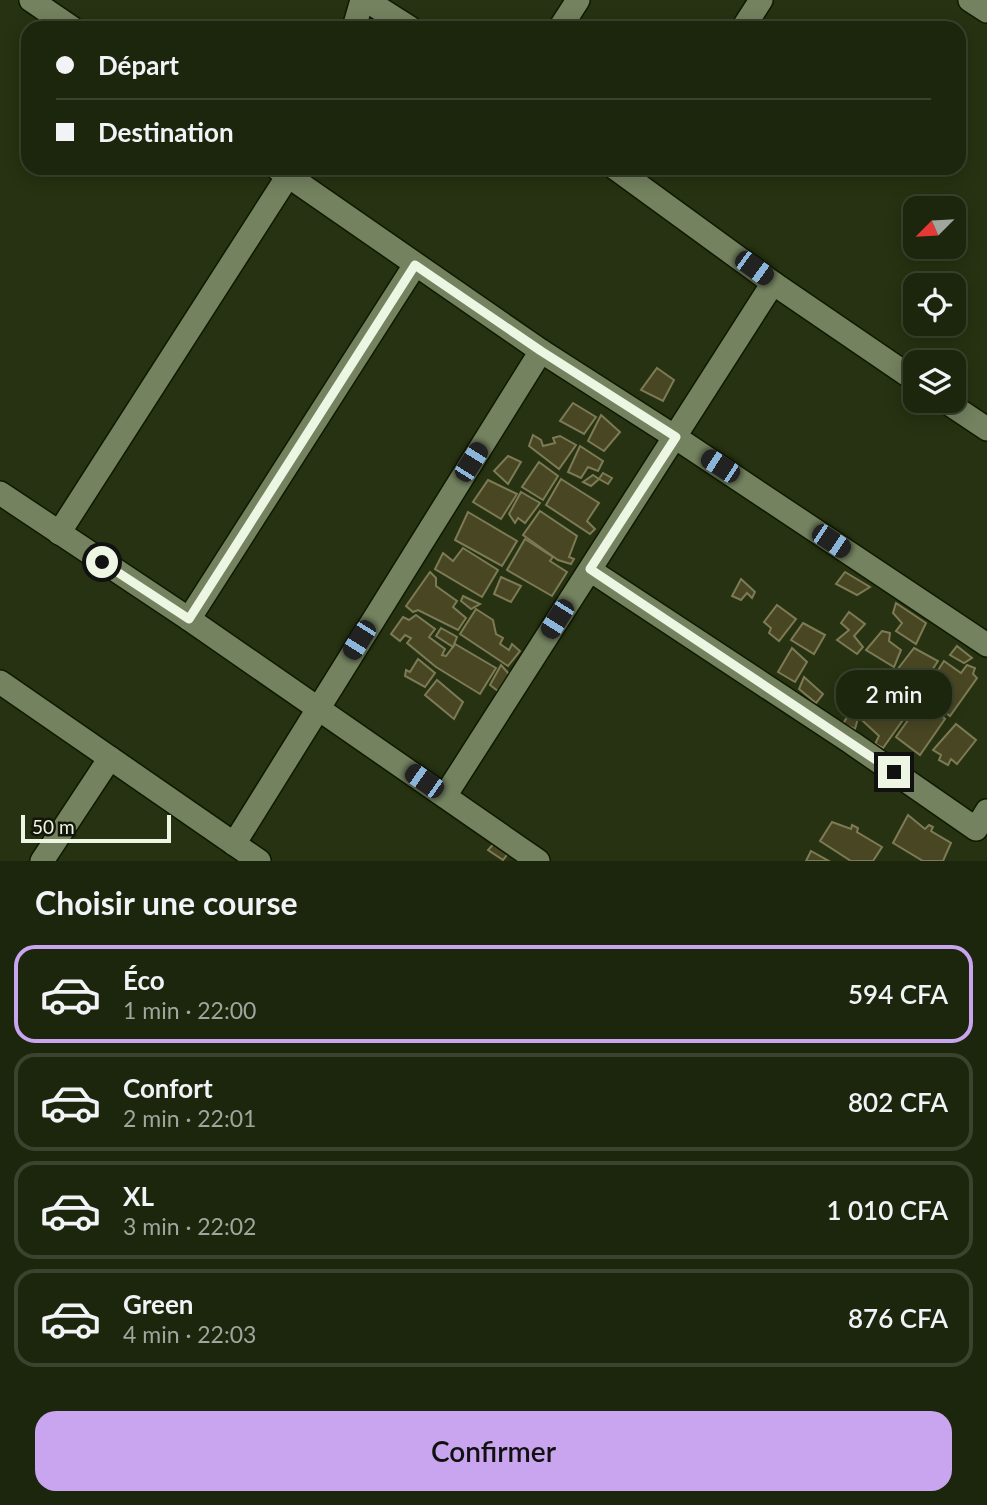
<!DOCTYPE html>
<html lang="fr">
<meta charset="utf-8">
<style>
body{margin:0;font-family:Lato,sans-serif;background:#29321b;color:#f1f3f6;height:100vh;display:flex;flex-direction:column;font-size:26px;white-space:nowrap}
*{box-sizing:border-box;margin:0}
p{font-size:23px;color:#a0a59d}
.icon{flex:none;width:38px;height:38px;fill:none;stroke:currentColor;stroke-width:2;stroke-linecap:round;stroke-linejoin:round}
.map{position:relative;height:861px;overflow:hidden}
.panel{display:flex;flex-direction:column;background:#1c260d;flex:1}
.panel>*{flex:none}
.guide{position:absolute;left:21px;top:21px;width:945px;height:154px;border-radius:21px;box-shadow:0 4px 18px #0003,0 0 0 2px #3a432e;display:grid;align-content:center;height:154px;padding:0 35px;background:#1c260d}
.needle{width:46px;rotate:246deg}
.buttons{position:absolute;left:903px;top:196px;display:grid;gap:14px}
.buttons a{display:grid;place-items:center;width:63px;height:63px;border-radius:14px;background:#1c260d;box-shadow:0 4px 18px #0003,0 0 0 2px #3a432e;font-size:35px}
.scale{position:absolute;left:21px;bottom:18px;width:150px;box-sizing:border-box;padding-left:7px;border:4px solid #edf6e2;border-top:0;font-size:19px;line-height:24px;white-space:nowrap;color:#edf6e2;-webkit-text-stroke:5px #12170a;paint-order:stroke}
.end{position:absolute;width:32px;height:32px;margin:-16px;border:9px solid #edf6e2;background:#111;box-shadow:0 0 0 4px #111}
.from{border-radius:50%}
.bubble{position:absolute;height:49px;border-radius:21px;background:#1c260d;box-shadow:0 4px 18px #0003,0 0 0 2px #3a432e;font-size:23px;font-weight:600;line-height:49px;text-align:center}
.car{position:absolute;width:21px;height:42px;margin:-21px -10px;border-radius:9px;box-shadow:0 0 5px 2px #0007;background:linear-gradient(#222 24%,#8ab4d8 0 40%,#222 0 76%,#8ab4d8 0 86%,#222 0)}
.guide b{display:flex;align-items:center;gap:24px;height:66px;font-size:26px}
.guide b+b{border-top:2px solid #3a432e}
.guide i{width:18px;height:18px;background:#f1f3f6}
ul{padding:0;list-style:none}
li{display:flex;align-items:center;gap:21px;height:98px;margin:0 14px 10px;padding:0 21px;border:4px solid #3a432e;border-radius:21px}
li div{flex:1}
li b{display:block;font-size:26px}
li em{font-style:normal;font-weight:600}
li.on{border-color:#c8a5ee}
li>.icon{width:63px;height:63px;stroke-width:1.5}
h2{padding:0 35px;font-size:32px;line-height:84px}
.primary-button{display:flex;gap:14px;margin-top:auto;padding:14px 35px}
.primary-button a{flex:1;height:80px;border-radius:21px;background:#c8a5ee;color:#111;font-size:28px;font-weight:600;line-height:80px;text-align:center}
.map>svg:first-child{display:block}
</style>
<div class="map">
<svg width="987" height="861" viewBox="0 0 987 861">
<rect width="100%" height="100%" fill="#263211"/>
<g fill="#494723" stroke="#7d7b55" stroke-width="2">
<path d="M 657,368 L 674,380 L 663,401 L 641,390 Z"/>
<path d="M 573,403 L 596,417 L 584,434 L 560,421 Z"/>
<path d="M 601,415 L 620,432 L 604,451 L 588,441 Z"/>
<path d="M 533,435 L 541,440 L 543,446 L 555,443 L 553,438 L 560,436 L 576,445 L 559,469 L 529,446 Z"/>
<path d="M 580,446 L 603,461 L 598,471 L 588,467 L 581,478 L 568,472 Z"/>
<path d="M 508,456 L 521,462 L 508,484 L 494,471 Z"/>
<path d="M 539,462 L 558,476 L 543,500 L 522,487 Z"/>
<path d="M 603,473 L 612,478 L 608,484 L 599,479 Z"/>
<path d="M 593,475 L 599,479 L 591,486 L 583,482 Z"/>
<path d="M 561,479 L 599,503 L 587,521 L 595,529 L 590,534 L 546,505 Z"/>
<path d="M 488,480 L 517,494 L 501,519 L 473,502 Z"/>
<path d="M 521,492 L 540,503 L 525,523 L 518,518 L 515,523 L 509,514 Z"/>
<path d="M 540,511 L 577,536 L 569,557 L 574,559 L 571,564 L 558,560 L 523,535 Z"/>
<path d="M 468,512 L 517,541 L 502,566 L 455,540 Z"/>
<path d="M 525,539 L 553,557 L 550,561 L 567,572 L 552,596 L 507,570 Z"/>
<path d="M 463,548 L 498,570 L 482,597 L 435,569 L 443,553 L 453,561 Z"/>
<path d="M 430,572 L 436,578 L 436,586 L 457,601 L 453,607 L 466,618 L 458,630 L 418,610 L 413,612 L 406,606 Z"/>
<path d="M 845,572 L 870,587 L 857,595 L 836,584 Z"/>
<path d="M 501,577 L 521,586 L 511,602 L 494,594 Z"/>
<path d="M 741,579 L 755,592 L 752,598 L 747,593 L 741,600 L 732,596 Z"/>
<path d="M 463,596 L 480,604 L 471,609 L 461,601 Z"/>
<path d="M 896,603 L 926,623 L 916,644 L 896,631 L 902,623 L 893,613 Z"/>
<path d="M 777,605 L 796,619 L 779,641 L 769,633 L 771,628 L 764,622 Z"/>
<path d="M 476,609 L 493,620 L 496,634 L 503,638 L 500,644 L 509,650 L 512,644 L 520,651 L 508,666 L 460,634 Z"/>
<path d="M 849,612 L 865,624 L 854,636 L 863,647 L 857,654 L 837,640 L 849,630 L 841,623 Z"/>
<path d="M 416,615 L 435,629 L 429,637 L 445,649 L 442,655 L 446,656 L 455,644 L 496,668 L 480,694 L 436,667 L 407,643 L 411,638 L 405,635 L 400,641 L 391,634 L 403,617 L 409,620 Z"/>
<path d="M 803,623 L 825,635 L 814,654 L 791,640 Z"/>
<path d="M 441,628 L 457,637 L 453,647 L 436,636 Z"/>
<path d="M 882,631 L 890,633 L 889,641 L 901,650 L 894,667 L 866,650 Z"/>
<path d="M 957,646 L 972,658 L 964,663 L 950,655 Z"/>
<path d="M 792,648 L 807,662 L 795,682 L 778,672 Z"/>
<path d="M 914,648 L 938,661 L 921,687 L 897,670 Z"/>
<path d="M 418,659 L 435,673 L 425,687 L 405,676 L 406,670 L 410,672 Z"/>
<path d="M 944,661 L 961,673 L 967,665 L 975,668 L 973,674 L 977,678 L 950,716 L 922,695 Z"/>
<path d="M 501,665 L 509,674 L 498,691 L 490,685 Z"/>
<path d="M 804,677 L 823,694 L 816,703 L 799,689 Z"/>
<path d="M 437,680 L 463,702 L 454,719 L 425,695 Z"/>
<path d="M 888,684 L 915,703 L 883,748 L 875,744 L 879,736 L 863,721 Z"/>
<path d="M 923,699 L 945,719 L 920,755 L 896,737 Z"/>
<path d="M 850,712 L 858,718 L 855,729 L 843,724 Z"/>
<path d="M 956,724 L 976,740 L 957,764 L 951,759 L 948,765 L 939,760 L 941,755 L 933,750 Z"/>
<path d="M 908,815 L 925,829 L 929,825 L 933,827 L 931,831 L 951,843 L 943,861 L 923,861 L 893,843 Z"/>
<path d="M 832,822 L 851,829 L 852,825 L 858,828 L 857,832 L 882,847 L 873,861 L 851,861 L 820,841 Z"/>
<path d="M 496,841 L 510,851 L 503,860 L 488,850 Z"/>
<path d="M 811,851 L 829,861 L 806,861 Z"/>
</g>
<g fill="none" stroke-linecap="round" stroke-linejoin="round">
<g stroke="#0f1900" stroke-width="26">
<g id="minor">
<path d="M 31,0 L 72,28"/>
<path d="M 366,0 L 410,28"/>
<path d="M 970,0 L 987,11"/>
<path d="M 354,28 L 362,0"/>
<path d="M 560,28 L 578,0"/>
<path d="M 743,28 L 761,0"/>
<path d="M 277,168 L 541,351 L 675,437 L 987,645"/>
<path d="M 615,168 L 773,283 L 915,380"/>
<path d="M 945,401 L 987,429"/>
<path d="M 0,493 L 189,619 L 538,861"/>
<path d="M 59,533 L 293,168"/>
<path d="M 590,570 L 852,743 L 976,829 L 987,811"/>
<path d="M 189,619 L 415,265"/>
<path d="M 0,682 L 259,861"/>
<path d="M 445,796 L 773,283"/>
<path d="M 234,844 L 541,351"/>
<path d="M 42,861 L 110,758"/>
</g>
</g>
<use href="#minor" stroke="#74825f" stroke-width="23"/>
</g>
<g fill="none" stroke-linecap="round" stroke-linejoin="round">
<path stroke="#edf6e2" stroke-width="9" d="M 102,562 L 189,619 L 415,265 L 541,351 L 676,437 L 590,569 L 894,772"/>
</g>
</svg>
<div class="buttons">
<a><svg class="needle" viewBox="-14 -14 28 28"><path d="M0-13l5 13h-10z" fill="#e53935"/><path d="M0 13l5-13h-10z" fill="#a0a59d"/></svg></a>
<a><svg class="icon" aria-label="locate" viewBox="0 0 24 24"><circle cx="12" cy="12" r="6"/><path d="M12 2v4M12 18v4M2 12h4M18 12h4"/></svg></a>
<a><svg class="icon" aria-label="layers" viewBox="0 0 24 24"><path d="M12 4l9 5-9 5-9-5zM3 14l9 5 9-5"/></svg></a>
</div>
<div class="scale">50 m</div>
<i class="end from" style="left:102px;top:562px"></i>
<i class="end" style="left:894px;top:772px"></i>
<div class="bubble" style="left:836px;top:670px;width:116px">2 min</div>
<i class="car" style="left:754px;top:268px;rotate:126deg"></i>
<i class="car" style="left:471px;top:462px;rotate:32deg"></i>
<i class="car" style="left:720px;top:466px;rotate:303deg"></i>
<i class="car" style="left:831px;top:541px;rotate:124deg"></i>
<i class="car" style="left:557px;top:619px;rotate:212deg"></i>
<i class="car" style="left:359px;top:640px;rotate:212deg"></i>
<i class="car" style="left:424px;top:781px;rotate:305deg"></i>
<div class="guide">
<b><i class="from"></i>Départ</b>
<b><i></i>Destination</b>
</div>
</div>
<section class="panel">
<h2>Choisir une course</h2>
<ul>
<li class="on"><svg class="icon" aria-label="car" viewBox="0 0 24 24"><path d="M5 17H2v-5l4-1 3-4h7l3 4 3 1v5h-3M9 17h6M6 11h13"/><circle cx="7" cy="17" r="2"/><circle cx="17" cy="17" r="2"/></svg><div><b>Éco</b><p>1 min · 22:00</p></div><em>594 CFA</em></li>
<li><svg class="icon" aria-label="car" viewBox="0 0 24 24"><path d="M5 17H2v-5l4-1 3-4h7l3 4 3 1v5h-3M9 17h6M6 11h13"/><circle cx="7" cy="17" r="2"/><circle cx="17" cy="17" r="2"/></svg><div><b>Confort</b><p>2 min · 22:01</p></div><em>802 CFA</em></li>
<li><svg class="icon" aria-label="car" viewBox="0 0 24 24"><path d="M5 17H2v-5l4-1 3-4h7l3 4 3 1v5h-3M9 17h6M6 11h13"/><circle cx="7" cy="17" r="2"/><circle cx="17" cy="17" r="2"/></svg><div><b>XL</b><p>3 min · 22:02</p></div><em>1 010 CFA</em></li>
<li><svg class="icon" aria-label="car" viewBox="0 0 24 24"><path d="M5 17H2v-5l4-1 3-4h7l3 4 3 1v5h-3M9 17h6M6 11h13"/><circle cx="7" cy="17" r="2"/><circle cx="17" cy="17" r="2"/></svg><div><b>Green</b><p>4 min · 22:03</p></div><em>876 CFA</em></li>
</ul>
<div class="primary-button"><a>Confirmer</a></div>
</section>
